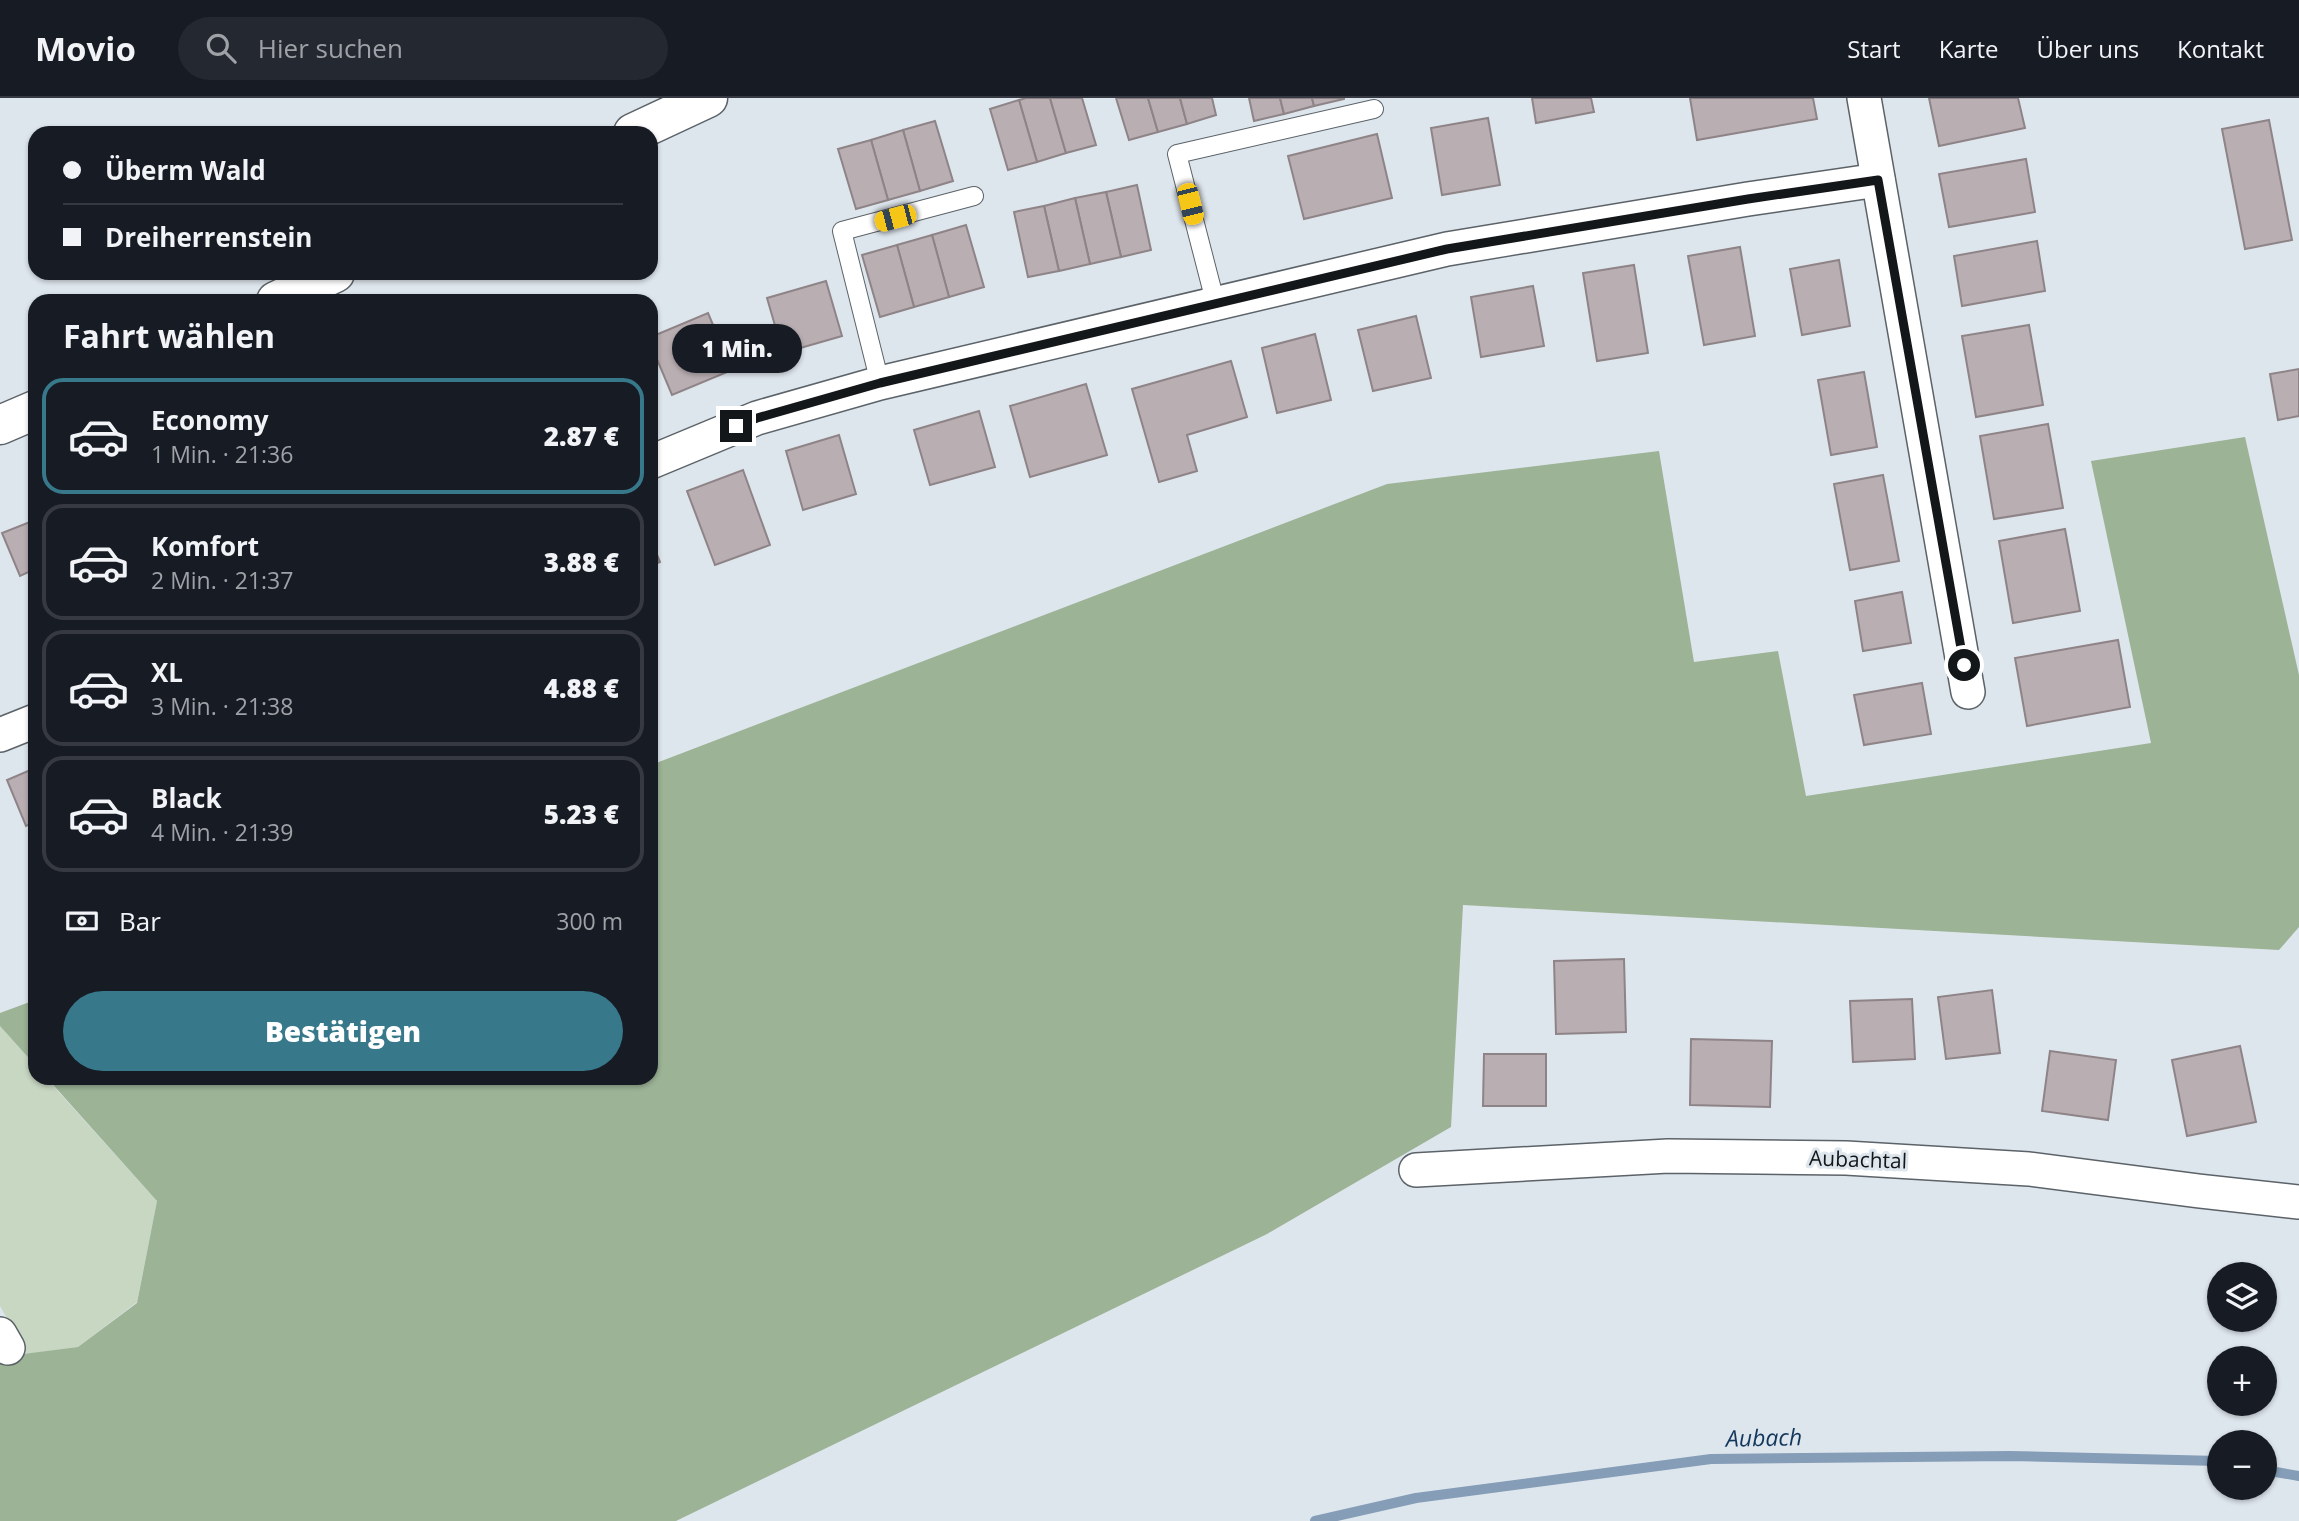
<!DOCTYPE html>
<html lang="de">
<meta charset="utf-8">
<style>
body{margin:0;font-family:"Open Sans",sans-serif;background:#242831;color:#f1f3f6;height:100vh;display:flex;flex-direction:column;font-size:26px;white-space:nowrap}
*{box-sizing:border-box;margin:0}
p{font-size:23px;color:#9ea1a6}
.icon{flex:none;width:38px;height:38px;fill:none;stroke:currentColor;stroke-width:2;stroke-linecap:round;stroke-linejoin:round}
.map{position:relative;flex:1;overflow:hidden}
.drawer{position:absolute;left:28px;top:196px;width:630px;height:791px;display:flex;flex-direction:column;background:#171b24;border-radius:21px;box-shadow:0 2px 5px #0004}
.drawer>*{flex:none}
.top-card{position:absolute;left:28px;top:28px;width:630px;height:154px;border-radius:21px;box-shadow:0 2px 5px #0004;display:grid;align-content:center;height:154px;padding:0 35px;background:#171b24}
.tools{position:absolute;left:2207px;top:1164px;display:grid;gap:14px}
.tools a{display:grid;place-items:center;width:70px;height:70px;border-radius:50%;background:#171b24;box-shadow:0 2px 5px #0004;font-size:35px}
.end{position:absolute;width:32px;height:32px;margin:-16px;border:9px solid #141719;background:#fff;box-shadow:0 0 0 4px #fff}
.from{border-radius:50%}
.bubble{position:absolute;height:49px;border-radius:24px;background:#171b24;box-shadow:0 2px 5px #0004;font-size:23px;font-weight:800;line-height:49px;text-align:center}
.car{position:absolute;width:21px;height:42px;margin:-21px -10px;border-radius:9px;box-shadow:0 0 5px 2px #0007;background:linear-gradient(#f5c518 24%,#345 0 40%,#f5c518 0 76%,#345 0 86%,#f5c518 0)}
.top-card b{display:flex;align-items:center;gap:24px;height:66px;font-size:26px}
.top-card b+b{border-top:2px solid #363941}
.top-card i{width:18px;height:18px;background:#f1f3f6}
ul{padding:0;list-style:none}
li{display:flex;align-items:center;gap:21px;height:116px;margin:0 14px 10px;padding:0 21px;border:4px solid #363941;border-radius:21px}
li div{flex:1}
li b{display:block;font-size:26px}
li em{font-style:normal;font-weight:800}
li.active{border-color:#37788b}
li>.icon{width:63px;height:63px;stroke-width:1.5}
h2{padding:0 35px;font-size:32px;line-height:84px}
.pay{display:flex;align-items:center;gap:18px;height:77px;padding:0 35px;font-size:26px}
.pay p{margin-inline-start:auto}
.button{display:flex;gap:14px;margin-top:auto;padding:14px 35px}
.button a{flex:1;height:80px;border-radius:42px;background:#37788b;color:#fff;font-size:28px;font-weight:800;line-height:80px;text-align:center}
header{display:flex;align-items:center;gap:42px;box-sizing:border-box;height:98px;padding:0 35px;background:#171b24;border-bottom:2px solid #363941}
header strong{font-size:33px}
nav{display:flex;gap:38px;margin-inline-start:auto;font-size:24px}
.search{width:490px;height:63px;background:#242831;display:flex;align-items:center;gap:18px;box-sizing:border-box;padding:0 24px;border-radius:38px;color:#9ea1a6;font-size:26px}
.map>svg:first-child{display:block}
</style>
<header>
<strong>Movio</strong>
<div class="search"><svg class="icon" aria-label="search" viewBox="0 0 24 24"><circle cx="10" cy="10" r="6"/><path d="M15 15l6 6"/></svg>Hier suchen</div>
<nav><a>Start</a><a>Karte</a><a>Über uns</a><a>Kontakt</a></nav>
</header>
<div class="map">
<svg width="2299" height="1423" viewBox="0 0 2299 1423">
<rect width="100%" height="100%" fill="#dee6ed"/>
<path fill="#c7d7c2" d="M 0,928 L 35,967 L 35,980 L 46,980 L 157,1103 L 137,1204 L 78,1249 L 27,1256 L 0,1208 Z"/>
<g fill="#9cb396">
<path d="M 2245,339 L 2299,577 L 2299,829 L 2279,852 L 1463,807 L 1451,1029 L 1267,1136 L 676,1423 L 0,1423 L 0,1259 L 78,1249 L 137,1205 L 157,1103 L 47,980 L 651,980 L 651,667 L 1387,386 L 1659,353 L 1694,564 L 1778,553 L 1806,698 L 2151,645 L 2091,363 Z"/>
<path d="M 35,902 L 35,967 L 0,928 L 0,915 Z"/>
</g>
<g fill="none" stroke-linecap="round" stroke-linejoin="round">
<g stroke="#859db7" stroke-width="10">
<path d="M 2264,1372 L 2299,1378"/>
<path d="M 1315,1423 L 1416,1400 L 1711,1361 L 2010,1358 L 2219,1363"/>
</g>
</g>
<g fill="#b9aeb2" stroke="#8e8487" stroke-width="2">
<path d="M 1026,0 L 1050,0 L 1066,55 L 1037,64 L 1019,2 Z"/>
<path d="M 1050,0 L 1082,0 L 1096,47 L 1066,55 Z"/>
<path d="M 1116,0 L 1148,0 L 1158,34 L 1129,42 Z"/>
<path d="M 1148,0 L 1180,0 L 1187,26 L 1158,34 Z"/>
<path d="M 1180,0 L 1212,0 L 1216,17 L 1187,26 Z"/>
<path d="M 1249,0 L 1280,0 L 1284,16 L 1254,23 Z"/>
<path d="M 1280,0 L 1312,0 L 1314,8 L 1284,16 Z"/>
<path d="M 1312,0 L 1344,0 L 1344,1 L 1314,8 Z"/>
<path d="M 1532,0 L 1591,0 L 1594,14 L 1536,25 Z"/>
<path d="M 1690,0 L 1813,0 L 1817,21 L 1697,42 Z"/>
<path d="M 1929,0 L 2018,0 L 2025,30 L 1939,48 Z"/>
<path d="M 1019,2 L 1037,64 L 1008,72 L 990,11 Z"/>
<path d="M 1488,20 L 1500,87 L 1442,97 L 1431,30 Z"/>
<path d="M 2269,22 L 2292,142 L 2245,151 L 2222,31 Z"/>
<path d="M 935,23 L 953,83 L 920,93 L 903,32 Z"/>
<path d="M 903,32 L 920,93 L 888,102 L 871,42 Z"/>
<path d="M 1377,36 L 1392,100 L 1304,121 L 1288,58 Z"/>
<path d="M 871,42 L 888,102 L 856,111 L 838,51 Z"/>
<path d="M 2026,61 L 2035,114 L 1949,129 L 1939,76 Z"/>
<path d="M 1137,87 L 1151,152 L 1121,159 L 1106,94 Z"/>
<path d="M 1106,94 L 1121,159 L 1090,166 L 1075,100 Z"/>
<path d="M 1075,100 L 1090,166 L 1059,173 L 1044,108 Z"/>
<path d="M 1044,108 L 1059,173 L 1028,179 L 1014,114 Z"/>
<path d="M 966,127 L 984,189 L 949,199 L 932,137 Z"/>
<path d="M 932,137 L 949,199 L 914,209 L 897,147 Z"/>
<path d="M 2037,143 L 2045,193 L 1962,208 L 1954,158 Z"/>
<path d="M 897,147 L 914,209 L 880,219 L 862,157 Z"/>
<path d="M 1740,149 L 1755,238 L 1704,247 L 1688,158 Z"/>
<path d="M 1839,162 L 1850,228 L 1802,237 L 1790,171 Z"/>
<path d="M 1634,167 L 1648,255 L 1597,263 L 1583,175 Z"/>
<path d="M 826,183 L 842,238 L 783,255 L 767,200 Z"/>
<path d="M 1533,188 L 1544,248 L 1481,259 L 1471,199 Z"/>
<path d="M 708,215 L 732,272 L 672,297 L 651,247 L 651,239 Z"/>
<path d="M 1416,218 L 1431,280 L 1373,293 L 1358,232 Z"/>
<path d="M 2029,227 L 2043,307 L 1976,319 L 1962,238 Z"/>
<path d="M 1315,236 L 1331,302 L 1277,315 L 1262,250 Z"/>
<path d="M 1231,263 L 1247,319 L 1187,337 L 1197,373 L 1159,384 L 1132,291 Z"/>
<path d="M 2299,271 L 2299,318 L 2278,322 L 2270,276 Z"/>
<path d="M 1864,274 L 1877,349 L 1831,357 L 1818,282 Z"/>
<path d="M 1086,286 L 1107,357 L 1030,379 L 1010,308 Z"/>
<path d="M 979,313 L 995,369 L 930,387 L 914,332 Z"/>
<path d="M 2048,326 L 2063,410 L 1994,421 L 1980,338 Z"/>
<path d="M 839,337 L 856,396 L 803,412 L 786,353 Z"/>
<path d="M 743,372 L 770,447 L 715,467 L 687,393 Z"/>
<path d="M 1883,377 L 1899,463 L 1850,472 L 1834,386 Z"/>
<path d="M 35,422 L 35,471 L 20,478 L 2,435 Z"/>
<path d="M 2065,431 L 2080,513 L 2013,525 L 1999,443 Z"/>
<path d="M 651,442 L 660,464 L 651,468 Z"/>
<path d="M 1902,494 L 1911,545 L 1863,553 L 1855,503 Z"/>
<path d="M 2118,542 L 2130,609 L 2027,628 L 2015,560 Z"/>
<path d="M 1922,585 L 1931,636 L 1864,647 L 1854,597 Z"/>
<path d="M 35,670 L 35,724 L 26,728 L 7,682 Z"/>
<path d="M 1624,861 L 1626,934 L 1556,936 L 1554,863 Z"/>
<path d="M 1992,892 L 2000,955 L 1946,961 L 1938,899 Z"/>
<path d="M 1912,901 L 1915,961 L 1853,964 L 1850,903 Z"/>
<path d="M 1691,941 L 1772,943 L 1770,1009 L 1690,1007 Z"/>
<path d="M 2240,948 L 2256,1024 L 2187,1038 L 2172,962 Z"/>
<path d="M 2050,953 L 2116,962 L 2108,1022 L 2042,1013 Z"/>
<path d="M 1484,956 L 1546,956 L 1546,1008 L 1483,1008 Z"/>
</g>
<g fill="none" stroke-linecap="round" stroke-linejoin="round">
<g stroke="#5b6268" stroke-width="20">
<g id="lane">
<path d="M 1216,207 L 1177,56 L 1374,11"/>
<path d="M 880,285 L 842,133 L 974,98"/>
</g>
</g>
<g stroke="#5b6268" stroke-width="36">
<g id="street">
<path d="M 1864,0 L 1968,594"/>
<path d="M 651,364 L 757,320 L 880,285 L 1447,151 L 1748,101 L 1878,82"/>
<path d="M 0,637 L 35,623"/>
<path d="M 1416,1072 L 1668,1058 L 1846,1060 L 2029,1071 L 2199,1093 L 2299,1104"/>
<path d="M 0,1236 L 8,1250"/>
</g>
</g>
<g stroke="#5b6268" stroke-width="41">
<g id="secondary">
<path d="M 633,35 L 708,0"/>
<path d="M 276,203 L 335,175"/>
<path d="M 0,327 L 35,312"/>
</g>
</g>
<use href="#lane" stroke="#fff" stroke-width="18"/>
<use href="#street" stroke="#fff" stroke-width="33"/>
<use href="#secondary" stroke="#fff" stroke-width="38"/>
</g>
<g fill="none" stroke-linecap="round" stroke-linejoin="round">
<path stroke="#141719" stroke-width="9" d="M 736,328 L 757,320 L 880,285 L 1447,151 L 1748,101 L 1878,82 L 1964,567"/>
</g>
<g text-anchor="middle" stroke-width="6" stroke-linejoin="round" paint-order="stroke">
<g font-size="21" fill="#141719" stroke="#dee6ed">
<text transform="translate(1858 1062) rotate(2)" y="7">Aubachtal</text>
</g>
<g font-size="23" font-style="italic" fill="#12375c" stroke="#dee6ed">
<text transform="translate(1764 1340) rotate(-1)" y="8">Aubach</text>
</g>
</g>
</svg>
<div class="tools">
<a><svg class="icon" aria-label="layers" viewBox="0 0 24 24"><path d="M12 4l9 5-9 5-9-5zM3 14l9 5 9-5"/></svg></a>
<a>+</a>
<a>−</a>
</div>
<i class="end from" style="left:1964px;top:567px"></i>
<i class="end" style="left:736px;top:328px"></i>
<div class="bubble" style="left:672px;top:226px;width:130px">1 Min.</div>
<i class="car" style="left:1190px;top:106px;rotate:166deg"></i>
<i class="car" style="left:895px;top:120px;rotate:255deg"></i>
<div class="top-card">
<b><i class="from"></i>Überm Wald</b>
<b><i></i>Dreiherrenstein</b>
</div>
<section class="drawer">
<h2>Fahrt wählen</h2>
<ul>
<li class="active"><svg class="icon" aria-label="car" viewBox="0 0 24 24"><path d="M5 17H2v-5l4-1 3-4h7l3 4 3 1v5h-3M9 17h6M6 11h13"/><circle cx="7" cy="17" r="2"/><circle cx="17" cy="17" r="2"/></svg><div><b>Economy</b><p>1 Min. · 21:36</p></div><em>2.87 €</em></li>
<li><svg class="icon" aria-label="car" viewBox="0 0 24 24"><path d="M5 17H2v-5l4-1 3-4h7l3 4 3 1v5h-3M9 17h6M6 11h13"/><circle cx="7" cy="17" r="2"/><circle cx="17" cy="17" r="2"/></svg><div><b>Komfort</b><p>2 Min. · 21:37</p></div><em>3.88 €</em></li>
<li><svg class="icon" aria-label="car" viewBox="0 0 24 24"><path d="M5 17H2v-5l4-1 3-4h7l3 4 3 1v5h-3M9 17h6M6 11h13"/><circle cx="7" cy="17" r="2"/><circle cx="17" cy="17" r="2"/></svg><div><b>XL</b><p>3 Min. · 21:38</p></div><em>4.88 €</em></li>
<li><svg class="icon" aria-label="car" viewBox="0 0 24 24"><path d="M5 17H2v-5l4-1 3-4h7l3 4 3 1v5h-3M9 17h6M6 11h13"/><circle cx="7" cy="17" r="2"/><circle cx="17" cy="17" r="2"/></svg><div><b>Black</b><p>4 Min. · 21:39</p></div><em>5.23 €</em></li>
</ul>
<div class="pay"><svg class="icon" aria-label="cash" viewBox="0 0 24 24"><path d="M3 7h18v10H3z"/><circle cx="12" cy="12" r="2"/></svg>Bar<p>300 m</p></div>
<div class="button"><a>Bestätigen</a></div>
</section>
</div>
